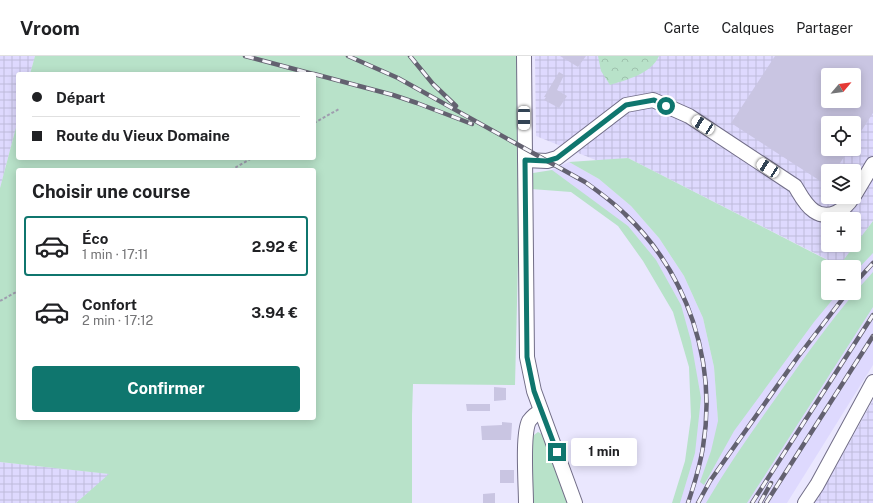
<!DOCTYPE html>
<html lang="fr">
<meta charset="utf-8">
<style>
body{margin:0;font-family:"Public Sans",sans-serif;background:#f2f2f2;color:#202124;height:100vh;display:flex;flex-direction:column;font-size:15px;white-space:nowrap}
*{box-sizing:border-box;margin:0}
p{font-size:13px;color:#757577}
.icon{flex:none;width:22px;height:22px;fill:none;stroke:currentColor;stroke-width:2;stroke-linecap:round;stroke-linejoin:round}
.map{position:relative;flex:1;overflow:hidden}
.sheet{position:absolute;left:16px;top:112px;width:300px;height:252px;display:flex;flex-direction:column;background:#fff;border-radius:4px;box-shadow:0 2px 10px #0003}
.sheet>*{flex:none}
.banner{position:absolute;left:16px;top:16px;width:300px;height:88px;border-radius:4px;box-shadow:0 2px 10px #0003;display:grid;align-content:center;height:88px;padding:0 16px;background:#fff}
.needle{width:26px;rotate:61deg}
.fabs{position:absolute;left:821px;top:12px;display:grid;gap:8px}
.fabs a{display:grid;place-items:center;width:40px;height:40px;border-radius:4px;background:#fff;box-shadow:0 2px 10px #0003;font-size:20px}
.end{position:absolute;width:18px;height:18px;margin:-9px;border:5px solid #0f766e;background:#fff;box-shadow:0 0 0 2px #fff}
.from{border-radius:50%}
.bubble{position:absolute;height:28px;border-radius:4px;background:#fff;box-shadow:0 2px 10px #0003;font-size:13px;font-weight:700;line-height:28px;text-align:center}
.car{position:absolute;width:12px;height:24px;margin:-12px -6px;border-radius:5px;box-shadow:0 0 3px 1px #0007;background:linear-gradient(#fff 24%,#345 0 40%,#fff 0 76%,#345 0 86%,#fff 0)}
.banner b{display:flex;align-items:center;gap:14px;height:38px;font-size:15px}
.banner b+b{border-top:1px solid #e0e0e0}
.banner i{width:10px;height:10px;background:#202124}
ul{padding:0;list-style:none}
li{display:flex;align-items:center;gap:12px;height:60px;margin:0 8px 6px;padding:0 8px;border:2px solid transparent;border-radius:4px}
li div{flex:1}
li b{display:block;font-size:15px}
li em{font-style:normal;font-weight:700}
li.active{border-color:#0f766e}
li>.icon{width:36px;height:36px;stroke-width:1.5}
h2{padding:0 16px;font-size:18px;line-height:48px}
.cta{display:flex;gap:8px;margin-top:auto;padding:8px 16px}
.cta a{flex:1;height:46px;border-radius:4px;background:#0f766e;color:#fff;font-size:16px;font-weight:700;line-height:46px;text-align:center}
header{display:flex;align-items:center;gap:24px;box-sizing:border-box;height:56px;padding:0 20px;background:#fff;border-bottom:1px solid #e0e0e0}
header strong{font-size:19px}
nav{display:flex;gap:22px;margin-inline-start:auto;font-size:14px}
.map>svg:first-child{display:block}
</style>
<header>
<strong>Vroom</strong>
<nav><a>Carte</a><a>Calques</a><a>Partager</a></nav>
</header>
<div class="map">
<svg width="873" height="447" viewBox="0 0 873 447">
<defs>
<pattern id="industrial-grid" width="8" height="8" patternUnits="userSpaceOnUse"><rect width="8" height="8" fill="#ded9fe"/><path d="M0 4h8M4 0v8" fill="none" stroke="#bfbbda"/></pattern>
<pattern id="forest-crowns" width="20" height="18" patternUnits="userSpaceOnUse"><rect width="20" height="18" fill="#b8e2c9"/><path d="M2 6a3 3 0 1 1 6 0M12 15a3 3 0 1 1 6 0" fill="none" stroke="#9ec2ad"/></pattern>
</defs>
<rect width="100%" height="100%" fill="#eae7fe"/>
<path fill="#ded9fe" d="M 569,106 L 599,123 L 631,150 L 659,182 L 684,220 L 703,262 L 714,311 L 718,365 L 835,237 L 854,237 L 854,213 L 873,193 L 873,309 L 787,447 L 678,447 L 686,426 L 696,332 L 670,232 L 614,162 L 549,115 Z"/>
<g fill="url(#industrial-grid)" fill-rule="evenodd">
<path d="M 0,0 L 35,0 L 30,18 L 18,18 L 18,64 L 0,132 Z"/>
<path d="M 535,0 L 873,0 L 873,165 L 840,210 L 628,102 L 598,105 L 536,80 ZM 828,19 L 854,19 L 854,45 L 828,45 ZM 828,67 L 854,67 L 854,93 L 828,93 ZM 828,115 L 854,115 L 854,141 L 828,141 ZM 828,163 L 854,163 L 854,189 L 828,189 Z"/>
<path d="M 873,344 L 873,447 L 812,447 L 832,418 Z"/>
<path d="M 0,406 L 110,418 L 76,447 L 0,447 Z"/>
</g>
<g fill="#b8e2c9" fill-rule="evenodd">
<path d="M 35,0 L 523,0 L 515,329 L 413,328 L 412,359 L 412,447 L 76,447 L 109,418 L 0,406 L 0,132 L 18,64 L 18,102 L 314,102 L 314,18 L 30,18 ZM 18,114 L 314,114 L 314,362 L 18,362 Z"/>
<path d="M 628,102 L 839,210 L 873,165 L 873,197 L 854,217 L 854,211 L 828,211 L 828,237 L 838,237 L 814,266 L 734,375 L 704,429 L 700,426 L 711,395 L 718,365 L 714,311 L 703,262 L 684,220 L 659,182 L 631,150 L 599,123 L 569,106 Z"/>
<path d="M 552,114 L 628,170 L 656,204 L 681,249 L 691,285 L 701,342 L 695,397 L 680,447 L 672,447 L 685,405 L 691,361 L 689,311 L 673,256 L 643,205 L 618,170 L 571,136 L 531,133 L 530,121 L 533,117 Z"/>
<path d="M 873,216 L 873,251 L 747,447 L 706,447 C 728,409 753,374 778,339 C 808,296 838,254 873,216 Z"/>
<path d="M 538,376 L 543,379 L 569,447 L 531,447 L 532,383 L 534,379 Z"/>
</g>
<path fill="url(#forest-crowns)" d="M 598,0 L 659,0 C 651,18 626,24 610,29 L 601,15 Z"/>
<g fill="#c9c5e2" fill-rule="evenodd">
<path d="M 560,0 L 586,0 L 578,11 Z"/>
<path d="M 775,0 L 873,0 L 873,57 L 854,86 L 854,67 L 828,67 L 828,93 L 849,93 L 835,115 L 828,115 L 828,130 L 731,67 ZM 828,19 L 854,19 L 854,45 L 828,45 Z"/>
<path d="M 559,16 L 564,19 L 557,34 L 567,40 L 559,52 L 544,44 L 546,41 L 544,41 Z"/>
<path d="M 494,331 L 506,332 L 506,344 L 494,345 Z"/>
<path d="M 466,348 L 490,348 L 490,355 L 467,355 Z"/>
<path d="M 502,366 L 512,367 L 511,384 L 482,384 L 481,370 L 502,369 Z"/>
<rect x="500" y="414" width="14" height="13"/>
<path d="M 495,437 L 495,447 L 483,447 L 483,438 Z"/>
</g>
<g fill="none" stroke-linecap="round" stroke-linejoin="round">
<g stroke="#716d87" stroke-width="16">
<g id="minor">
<path d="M 524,0 L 527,301 L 534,335 L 575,447"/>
<path d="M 525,104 L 547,105 L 557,102 L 626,49 L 653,44 L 689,60 L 795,130 C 800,138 805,149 814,155 C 829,165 845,154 853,141"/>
<path d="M 854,140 L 873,108"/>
<path d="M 526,447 C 526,429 522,379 529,365 C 532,361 537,357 541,355"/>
<path d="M 805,447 L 817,429 L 873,326"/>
</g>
</g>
<g stroke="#9f9daf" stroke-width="2" stroke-dasharray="3 2" stroke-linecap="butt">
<path d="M 314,67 L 339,53"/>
<path d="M 231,114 L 252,102"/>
<path d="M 0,245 L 18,235"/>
</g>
<use href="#minor" stroke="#fff" stroke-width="14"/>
<g stroke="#636170" stroke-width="4.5">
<g id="rail">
<path d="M 245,0 L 313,18"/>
<path d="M 348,0 L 398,22 L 585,126 C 599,136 613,146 625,158 C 688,218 717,306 703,391 C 700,410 694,429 688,447"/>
<path d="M 410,0 L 433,28 L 456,50"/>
<path d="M 314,18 L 393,39 L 417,47 L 472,68"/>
<path d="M 854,228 L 873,207"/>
<path d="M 698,447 L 710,425 L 797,302 L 847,237"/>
<path d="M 752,447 L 873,259"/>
<path d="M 760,447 L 771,427"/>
<path d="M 766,447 L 873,280"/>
</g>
</g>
<use href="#rail" stroke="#f7f6fc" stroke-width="3" stroke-dasharray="9" stroke-linecap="butt"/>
</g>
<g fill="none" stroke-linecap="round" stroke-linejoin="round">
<path stroke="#0f766e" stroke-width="5" d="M 557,396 L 534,335 L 527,301 L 525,104 L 547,105 L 557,102 L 626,49 L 654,44 L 666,50"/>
</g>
</svg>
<div class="fabs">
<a><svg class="needle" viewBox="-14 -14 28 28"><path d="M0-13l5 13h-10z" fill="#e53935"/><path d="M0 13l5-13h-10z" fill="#757577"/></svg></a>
<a><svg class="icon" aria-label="locate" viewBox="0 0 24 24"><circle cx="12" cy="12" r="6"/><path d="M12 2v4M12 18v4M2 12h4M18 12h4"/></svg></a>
<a><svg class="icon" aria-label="layers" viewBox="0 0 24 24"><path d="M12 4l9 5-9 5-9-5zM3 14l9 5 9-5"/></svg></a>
<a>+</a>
<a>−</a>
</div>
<i class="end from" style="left:666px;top:50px"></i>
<i class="end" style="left:557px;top:396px"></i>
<div class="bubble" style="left:571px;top:382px;width:66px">1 min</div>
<i class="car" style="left:524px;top:62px;rotate:180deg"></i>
<i class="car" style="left:703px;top:69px;rotate:303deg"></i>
<i class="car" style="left:768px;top:112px;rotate:303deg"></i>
<div class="banner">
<b><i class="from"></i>Départ</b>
<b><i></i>Route du Vieux Domaine</b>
</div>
<section class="sheet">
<h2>Choisir une course</h2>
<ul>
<li class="active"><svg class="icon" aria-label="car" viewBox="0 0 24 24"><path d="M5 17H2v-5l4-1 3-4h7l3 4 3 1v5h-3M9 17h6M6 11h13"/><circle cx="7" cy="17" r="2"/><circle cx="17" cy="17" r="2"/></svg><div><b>Éco</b><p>1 min · 17:11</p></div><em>2.92 €</em></li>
<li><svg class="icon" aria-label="car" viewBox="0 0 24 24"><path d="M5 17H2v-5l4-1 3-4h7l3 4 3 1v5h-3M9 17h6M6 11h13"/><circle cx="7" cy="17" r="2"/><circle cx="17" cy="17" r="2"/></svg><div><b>Confort</b><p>2 min · 17:12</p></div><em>3.94 €</em></li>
</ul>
<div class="cta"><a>Confirmer</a></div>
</section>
</div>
